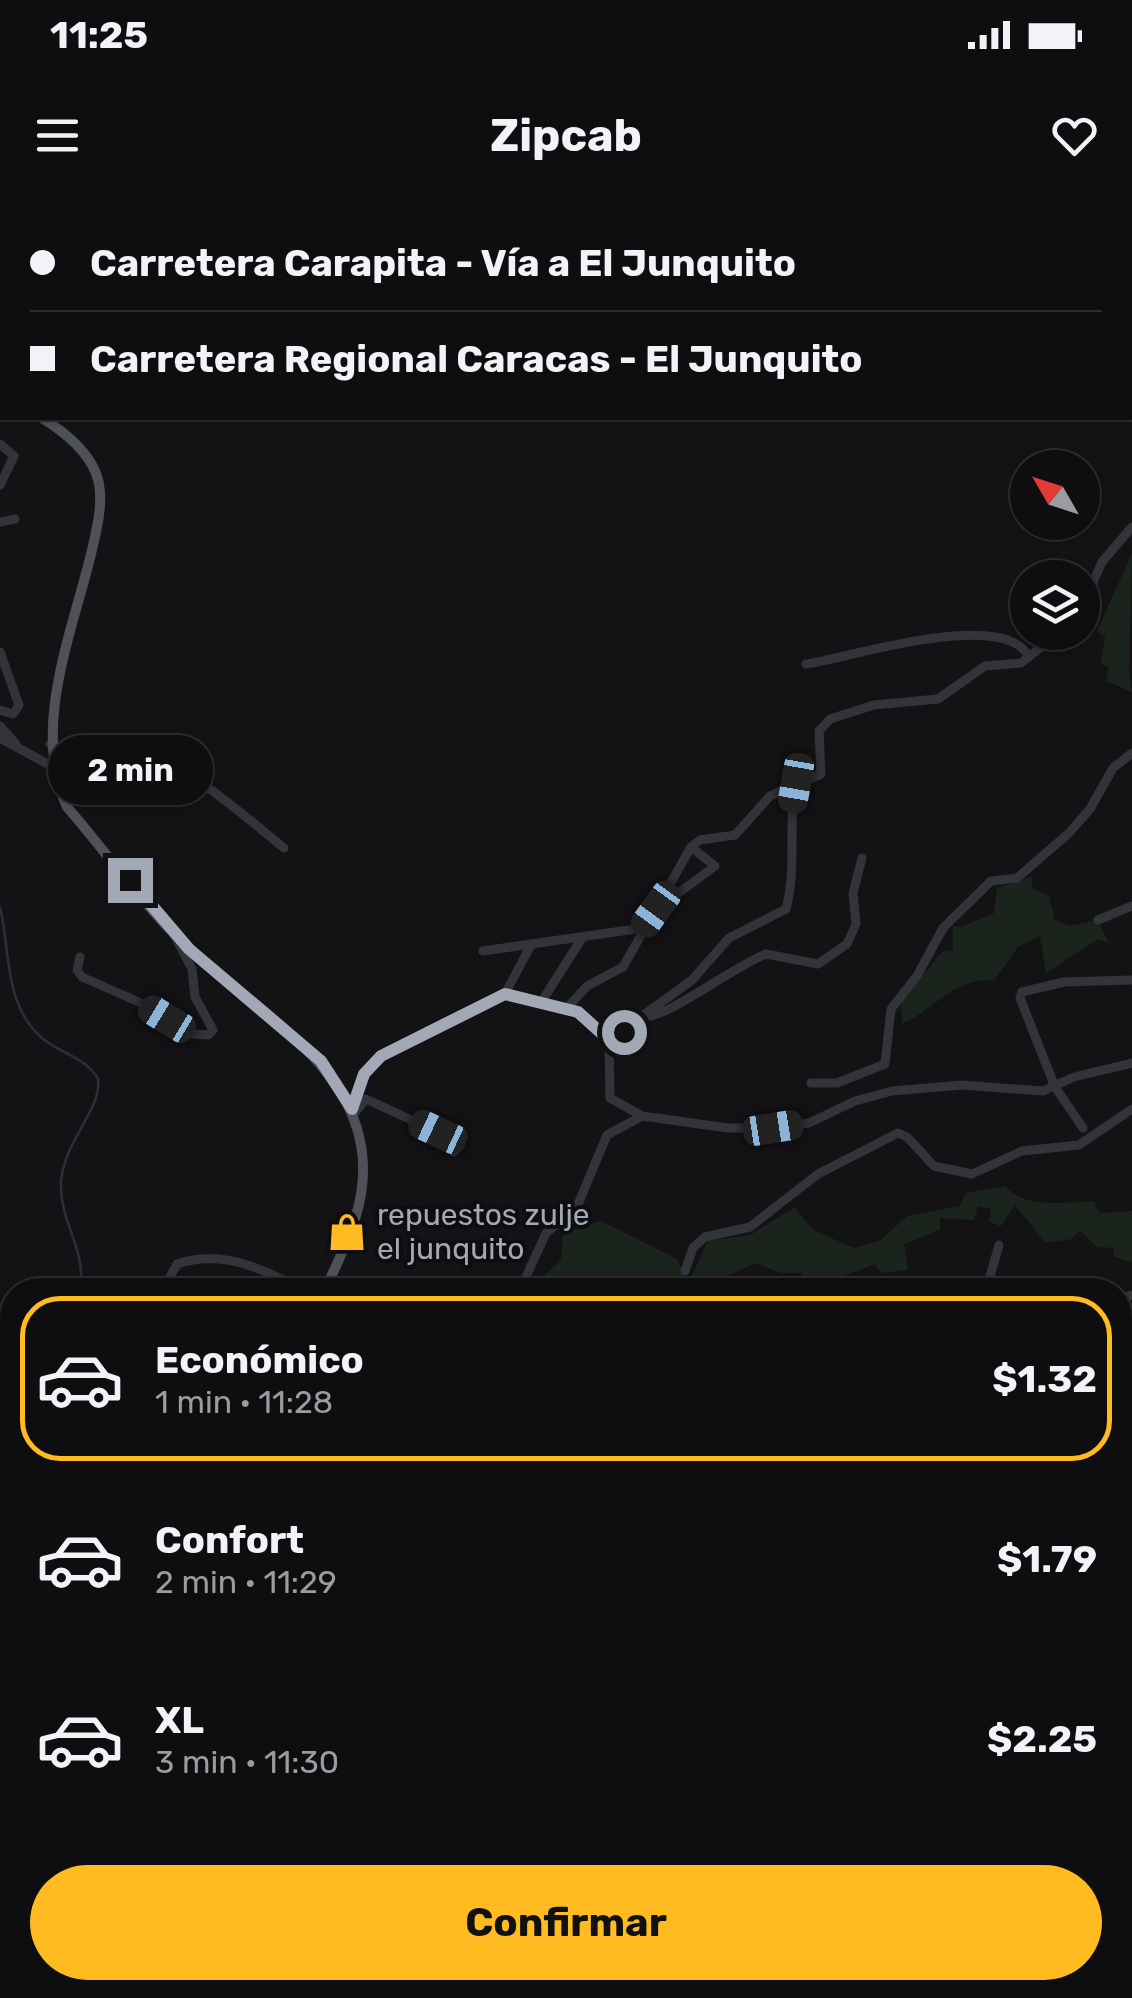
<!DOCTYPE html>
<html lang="es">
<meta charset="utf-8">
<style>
body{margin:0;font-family:Rubik,sans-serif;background:#171719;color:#f1f3f6;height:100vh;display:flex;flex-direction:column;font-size:38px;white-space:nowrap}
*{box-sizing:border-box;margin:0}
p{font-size:32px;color:#9b9c9f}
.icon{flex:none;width:55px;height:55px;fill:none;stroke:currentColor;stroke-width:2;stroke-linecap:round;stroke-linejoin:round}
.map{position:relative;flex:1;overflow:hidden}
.drawer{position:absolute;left:0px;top:1078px;width:1132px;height:722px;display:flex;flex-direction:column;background:#0e0e10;border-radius:40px 40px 0 0;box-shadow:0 2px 8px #0004,0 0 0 2px #2e2e30}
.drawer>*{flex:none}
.top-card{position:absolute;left:0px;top:0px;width:1132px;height:220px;box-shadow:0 2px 8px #0004,0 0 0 2px #2e2e30;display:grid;align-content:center;height:220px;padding:0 30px;background:#0e0e10}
.needle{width:65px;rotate:309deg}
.buttons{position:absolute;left:1010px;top:250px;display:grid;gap:20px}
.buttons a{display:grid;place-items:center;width:90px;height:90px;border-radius:50%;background:#0e0e10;box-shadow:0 2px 8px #0004,0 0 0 2px #2e2e30;font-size:50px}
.end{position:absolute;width:45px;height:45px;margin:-22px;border:12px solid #a3a8b7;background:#111;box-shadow:0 0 0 5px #111}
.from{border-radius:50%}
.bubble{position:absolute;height:70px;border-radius:35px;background:#0e0e10;box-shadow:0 2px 8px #0004,0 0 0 2px #2e2e30;font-size:32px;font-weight:700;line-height:70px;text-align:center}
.car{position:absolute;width:30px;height:60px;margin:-30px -15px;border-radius:12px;box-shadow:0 0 8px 2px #0007;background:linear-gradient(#222 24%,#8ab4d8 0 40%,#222 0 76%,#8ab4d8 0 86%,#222 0)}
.top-card b{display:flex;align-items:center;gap:35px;height:95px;font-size:38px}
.top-card b+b{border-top:2px solid #2e2e30}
.top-card i{width:25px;height:25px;background:#f1f3f6}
ul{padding:18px 0 0;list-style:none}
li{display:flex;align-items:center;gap:30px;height:165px;margin:0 20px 15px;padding:0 10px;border:5px solid transparent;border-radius:40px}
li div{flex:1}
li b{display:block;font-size:38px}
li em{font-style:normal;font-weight:700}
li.on{border-color:#ffbb20}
li>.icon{width:90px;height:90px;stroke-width:1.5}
.button{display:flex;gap:20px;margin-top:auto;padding:20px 30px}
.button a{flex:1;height:115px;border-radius:60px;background:#ffbb20;color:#111;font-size:40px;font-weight:700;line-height:115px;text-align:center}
.status{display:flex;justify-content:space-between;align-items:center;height:70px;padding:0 50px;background:#0e0e10;direction:ltr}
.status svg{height:28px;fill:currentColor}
header{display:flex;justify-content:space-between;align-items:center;height:130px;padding:0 30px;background:#0e0e10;font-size:45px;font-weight:700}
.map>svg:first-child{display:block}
</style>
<div class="status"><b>11:25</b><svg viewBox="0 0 49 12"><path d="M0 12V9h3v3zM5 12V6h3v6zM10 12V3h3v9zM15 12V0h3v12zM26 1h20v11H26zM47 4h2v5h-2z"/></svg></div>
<header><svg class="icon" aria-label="menu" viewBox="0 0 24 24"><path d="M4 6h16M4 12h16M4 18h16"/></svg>Zipcab<svg class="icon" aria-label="heart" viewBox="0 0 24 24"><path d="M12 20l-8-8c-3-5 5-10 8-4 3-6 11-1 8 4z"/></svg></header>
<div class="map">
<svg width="1132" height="1798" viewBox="0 0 1132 1798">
<rect width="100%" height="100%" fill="#131315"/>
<g fill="#1a231c">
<path d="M 1132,353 L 1129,475 L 1132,492 L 1106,481 L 1109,468 L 1101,464 L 1105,437 L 1097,431 Z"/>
<path d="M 1033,676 L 1032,688 L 1049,696 L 1055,720 L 1069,726 L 1098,720 L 1109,743 L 1098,739 L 1046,773 L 1040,736 L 1018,747 L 994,780 C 953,778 935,809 902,824 L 901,802 L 942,752 L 953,750 L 953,726 L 961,727 L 994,713 L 997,688 Z"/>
<path d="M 1005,986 C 1026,1010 1065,1002 1094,1001 L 1099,1013 L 1132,1011 L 1132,1062 L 1114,1057 L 1113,1048 L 1097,1047 L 1080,1030 L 1072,1039 L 1045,1043 L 1015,1005 L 1001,1026 L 989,1022 L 991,1009 L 978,1006 L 974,1020 L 940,1018 L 940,1030 L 904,1044 L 908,1070 L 881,1073 L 875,1064 L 806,1090 L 800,1090 L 802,1073 L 781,1073 L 755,1063 L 718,1081 L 714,1090 L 529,1090 L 561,1060 L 563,1032 L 601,1021 L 677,1059 L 689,1082 L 708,1041 L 750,1035 L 795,1007 L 813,1030 L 854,1048 L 881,1040 L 907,1016 L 960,1006 L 966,993 Z"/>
</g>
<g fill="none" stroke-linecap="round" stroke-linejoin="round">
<g stroke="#28313a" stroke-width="2.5">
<path d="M 0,707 C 11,752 3,804 42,838 C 61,854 86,857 98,879 C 102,910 64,940 61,982 C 59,1023 89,1053 79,1090"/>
<path d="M 1120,1731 L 1132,1735"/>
</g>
<g stroke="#33343a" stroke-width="9">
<path d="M 0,138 L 2,139"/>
<path d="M 0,244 L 14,256 L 0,285"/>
<path d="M 0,322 L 15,319"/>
<path d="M 1082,407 L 1102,362 L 1132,327"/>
<path d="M 0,452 L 19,505 L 13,514 L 0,510"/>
<path d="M 806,464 C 849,458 1004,407 1029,457"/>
<path d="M 0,526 L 16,544"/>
<path d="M 0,538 L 53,567"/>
<path d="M 50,544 C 88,560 101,544 134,551 C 185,561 244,616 284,648"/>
<path d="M 661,706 L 715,666 L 691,647"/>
<path d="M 1098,720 L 1132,706"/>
<path d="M 483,751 L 643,728"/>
<path d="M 80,757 L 77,770 L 82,777 L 141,803 L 193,834 L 208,835 L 213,830 L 195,797 L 192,769 L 172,731"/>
<path d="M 505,794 L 531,745"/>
<path d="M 542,801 L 582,738"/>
<path d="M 565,810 L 587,786 L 623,767 L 691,647 L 700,640 L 735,635 L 770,596 L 821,574 L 819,531 L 830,519 L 874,505 L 938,499 L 985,466 L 1021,463 L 1060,432"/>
<path d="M 644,817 C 669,817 734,766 766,754 L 818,764 L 847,744 L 856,724 L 853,693 L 862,658"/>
<path d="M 609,840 L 692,780 L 729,738 L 786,709 C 797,667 788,626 795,583"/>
<path d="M 811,883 L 837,883 L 885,864 L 891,809 L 917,776 L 943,728 L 991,681 L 1017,678 L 1068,634 L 1090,609 L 1113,568 L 1132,553"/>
<path d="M 352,909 L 363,874 L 381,856 L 505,794 L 578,812 L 609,840 L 610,898 L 642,916 L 728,928 L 773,928 L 809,923 L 855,901 L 892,891 L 962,885 L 1043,891 L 1074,877 L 1132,863"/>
<path d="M 353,915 L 366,899 L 437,932 L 456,929 L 454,952"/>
<path d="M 1083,928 L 1055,887 L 1020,798 L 1022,792 L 1064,782 L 1132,780"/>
<path d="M 685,1071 L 693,1048 L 705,1037 L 750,1027 L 818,974 L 898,933 L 907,937 L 934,966 L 972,974 L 1022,951 L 1079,945 L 1132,909"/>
<path d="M 163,1090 L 177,1064 C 223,1049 263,1069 304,1090"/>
<path d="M 520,1090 L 546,1033 L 576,1009 L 607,935 L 642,916"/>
<path d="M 986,1090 L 999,1045"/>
<path d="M 1120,1098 L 1132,1095"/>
<path d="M 1120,1154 L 1132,1149"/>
<path d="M 0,1198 L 12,1211"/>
<path d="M 1120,1238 L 1132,1244"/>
<path d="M 0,1379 L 12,1365"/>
<path d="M 1120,1488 L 1132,1500"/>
<path d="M 1120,1544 L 1132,1548"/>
<path d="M 0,1660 L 12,1661"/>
<path d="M 214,1788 L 220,1798"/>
<path d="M 56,1798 L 60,1788"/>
<path d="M 237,1798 L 243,1788"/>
<path d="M 500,1798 L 503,1788"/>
<path d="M 570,1798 L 579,1788"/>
<path d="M 682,1798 L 688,1793"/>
<path d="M 727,1798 L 728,1788"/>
<path d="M 764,1798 L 773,1798"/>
</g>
<g stroke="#4f5159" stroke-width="10">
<path d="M 0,189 L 2,190"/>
<path d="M 42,218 C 63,231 85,248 95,271 C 106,295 97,329 91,354 C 72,433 31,529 67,607 C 108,654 146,710 193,752 C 274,825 396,889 355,1019 C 348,1043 335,1067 325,1090"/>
<path d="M 265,1788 L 268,1798"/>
</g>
</g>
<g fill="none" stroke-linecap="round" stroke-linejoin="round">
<path stroke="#a3a8b7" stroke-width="12" d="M 130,680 L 189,749 L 321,861 L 352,909 L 364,874 L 381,856 L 505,794 L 578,812 L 609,840 L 624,832"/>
</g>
<defs>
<g id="shop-bare" transform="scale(3)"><path d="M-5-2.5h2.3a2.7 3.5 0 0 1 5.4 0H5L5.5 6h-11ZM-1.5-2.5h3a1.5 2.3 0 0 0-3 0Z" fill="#ffbb20" stroke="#0e0e10" stroke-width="2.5" paint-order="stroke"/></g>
</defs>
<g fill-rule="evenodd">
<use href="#shop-bare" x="347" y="1032"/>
</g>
<g text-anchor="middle" stroke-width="8" stroke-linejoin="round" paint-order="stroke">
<g font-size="30" fill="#a3a8b7" stroke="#0e0e10" text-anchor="start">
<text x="377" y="1025">repuestos zulje<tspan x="377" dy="34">el junquito</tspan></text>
</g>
</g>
</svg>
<div class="buttons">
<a><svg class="needle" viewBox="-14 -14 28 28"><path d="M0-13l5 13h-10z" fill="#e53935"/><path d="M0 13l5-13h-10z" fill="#9b9c9f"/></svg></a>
<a><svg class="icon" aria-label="layers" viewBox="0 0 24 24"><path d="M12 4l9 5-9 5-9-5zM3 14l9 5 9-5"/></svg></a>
</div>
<i class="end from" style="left:624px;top:832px"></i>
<i class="end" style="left:130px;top:680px"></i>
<div class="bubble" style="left:48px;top:535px;width:165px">2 min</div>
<i class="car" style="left:796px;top:583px;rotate:190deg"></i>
<i class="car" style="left:656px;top:709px;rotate:216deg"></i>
<i class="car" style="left:167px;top:819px;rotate:301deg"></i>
<i class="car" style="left:773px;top:928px;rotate:81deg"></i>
<i class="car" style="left:438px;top:932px;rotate:295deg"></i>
<div class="top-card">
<b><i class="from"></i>Carretera Carapita - Vía a El Junquito</b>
<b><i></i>Carretera Regional Caracas - El Junquito</b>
</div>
<section class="drawer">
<ul>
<li class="on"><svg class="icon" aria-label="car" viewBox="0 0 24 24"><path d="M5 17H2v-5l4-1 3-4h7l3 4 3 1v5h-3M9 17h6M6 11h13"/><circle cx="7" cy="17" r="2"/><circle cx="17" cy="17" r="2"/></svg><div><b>Económico</b><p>1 min · 11:28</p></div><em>$1.32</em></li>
<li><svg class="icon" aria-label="car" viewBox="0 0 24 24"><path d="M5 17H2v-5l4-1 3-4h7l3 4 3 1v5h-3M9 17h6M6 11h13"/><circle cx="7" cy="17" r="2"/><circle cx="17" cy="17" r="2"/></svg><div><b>Confort</b><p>2 min · 11:29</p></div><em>$1.79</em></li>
<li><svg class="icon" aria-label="car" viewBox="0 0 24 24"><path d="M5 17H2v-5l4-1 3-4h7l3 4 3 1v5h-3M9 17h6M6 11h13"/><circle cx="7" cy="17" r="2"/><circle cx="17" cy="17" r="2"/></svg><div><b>XL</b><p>3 min · 11:30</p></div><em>$2.25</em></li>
</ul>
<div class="button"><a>Confirmar</a></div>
</section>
</div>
